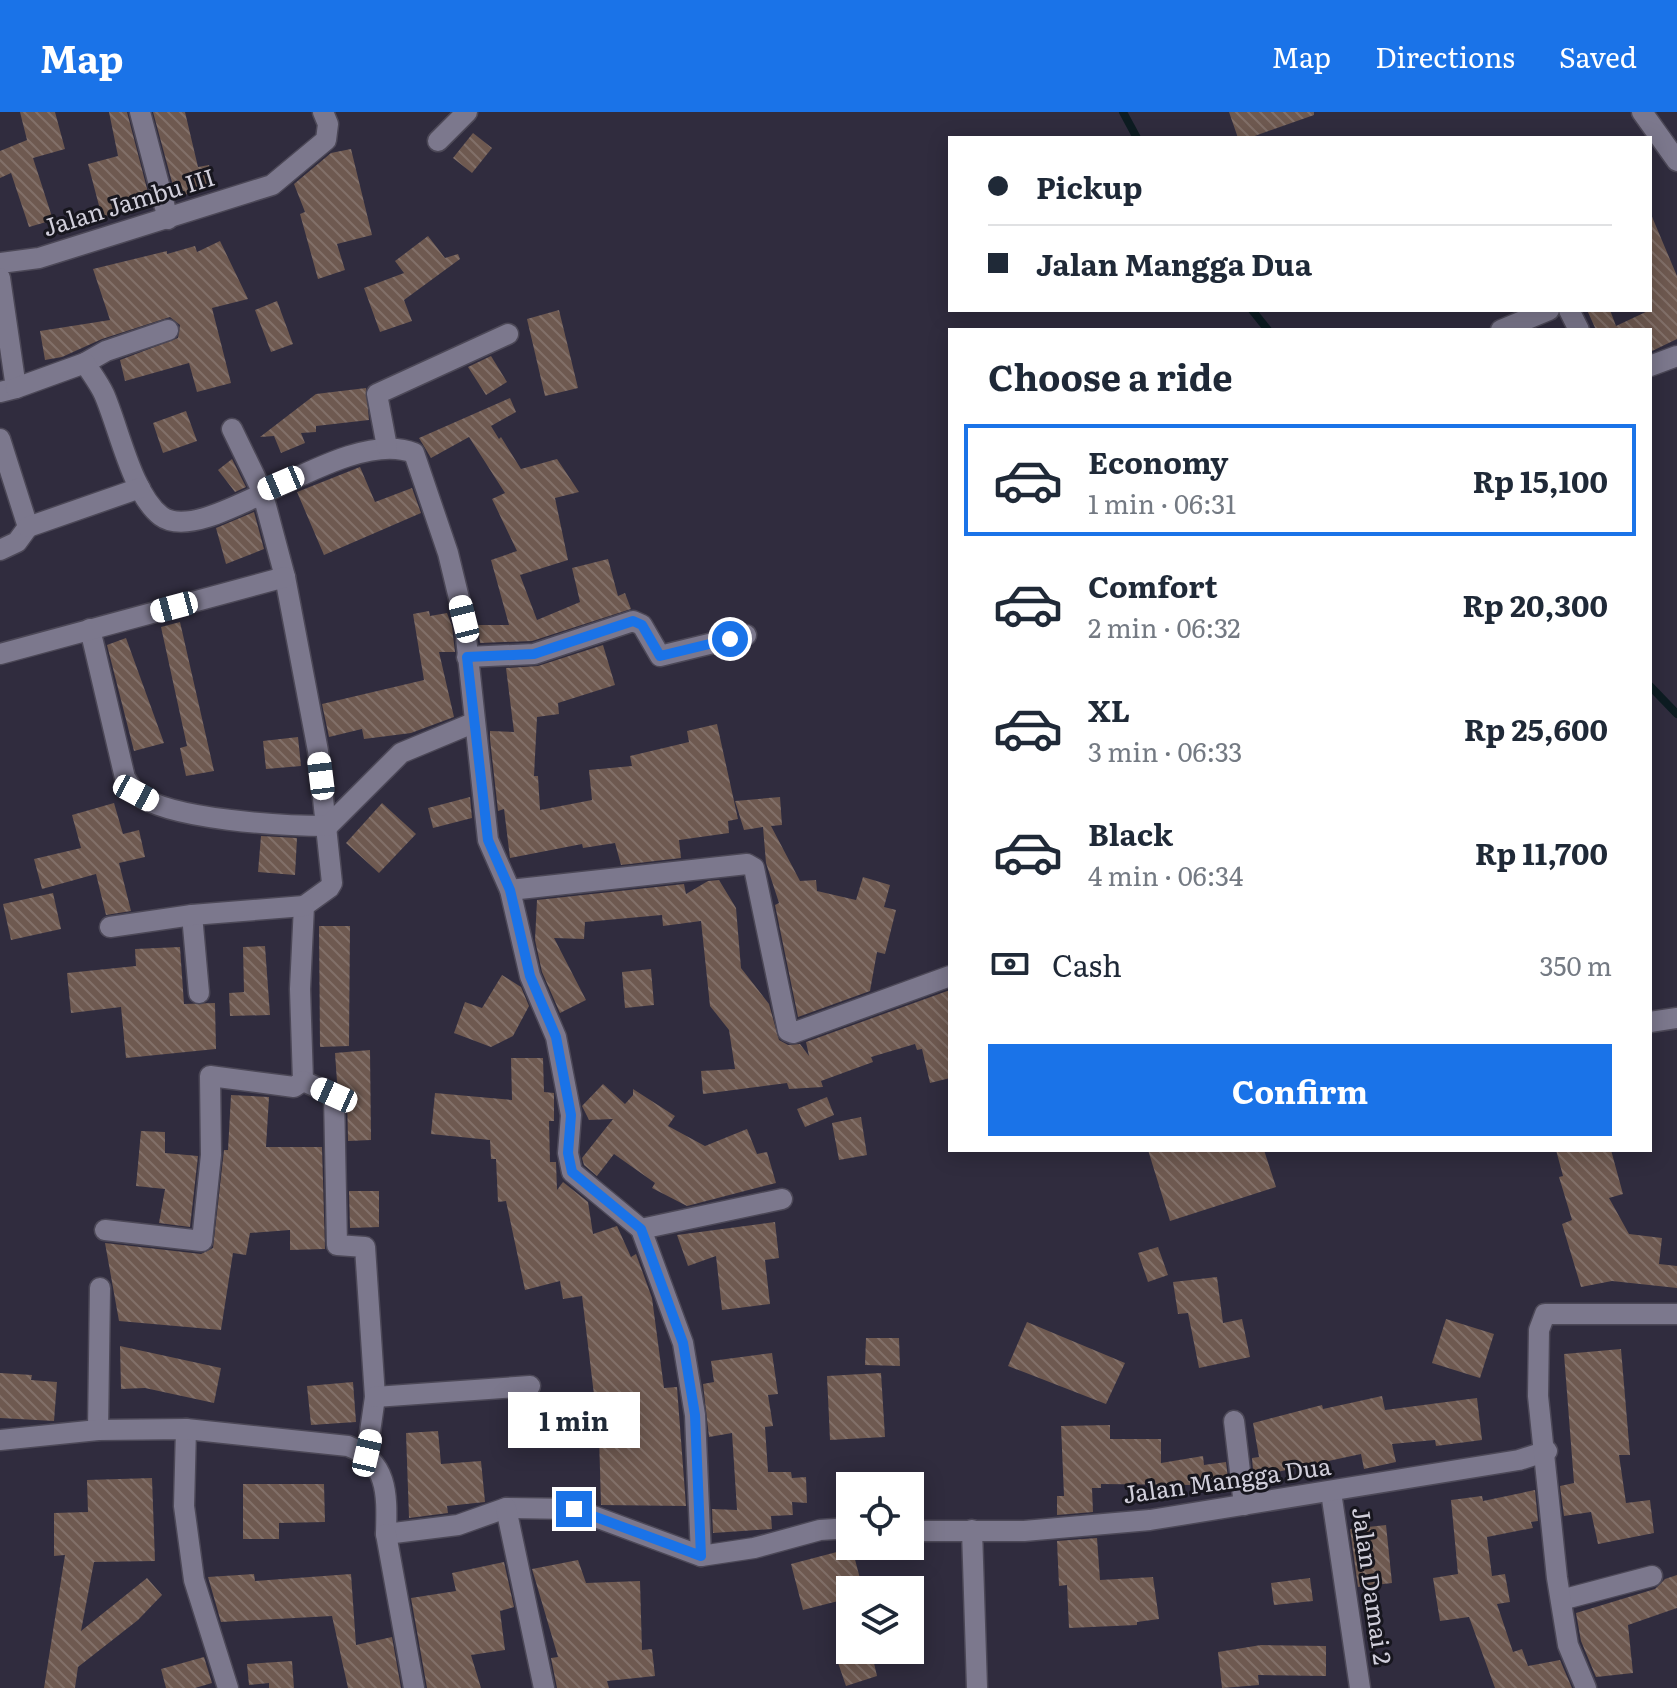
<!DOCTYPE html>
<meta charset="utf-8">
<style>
body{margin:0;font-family:Literata,serif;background:#f2f2f3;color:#1f2937;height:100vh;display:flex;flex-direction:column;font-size:30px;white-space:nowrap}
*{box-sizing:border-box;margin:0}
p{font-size:26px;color:#747a83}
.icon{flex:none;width:44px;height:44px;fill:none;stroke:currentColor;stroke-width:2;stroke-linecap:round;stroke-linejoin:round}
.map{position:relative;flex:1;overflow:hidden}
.details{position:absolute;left:948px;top:216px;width:704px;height:824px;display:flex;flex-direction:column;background:#fff;border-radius:0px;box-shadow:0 4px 20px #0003}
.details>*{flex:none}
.top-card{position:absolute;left:948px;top:24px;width:704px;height:176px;border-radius:0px;box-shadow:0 4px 20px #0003;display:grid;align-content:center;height:176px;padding:0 40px;background:#fff}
.fabs{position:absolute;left:836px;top:1360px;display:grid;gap:16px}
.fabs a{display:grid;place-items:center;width:88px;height:88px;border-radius:0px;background:#fff;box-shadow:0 4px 20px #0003;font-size:40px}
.end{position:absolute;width:36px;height:36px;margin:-18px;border:10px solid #1a73e8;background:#fff;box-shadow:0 0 0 4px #fff}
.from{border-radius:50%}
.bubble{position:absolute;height:56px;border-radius:0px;background:#fff;box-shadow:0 4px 20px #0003;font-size:26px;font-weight:700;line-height:56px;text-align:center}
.car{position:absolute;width:24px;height:48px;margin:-24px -12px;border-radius:10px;box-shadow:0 0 6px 2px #0007;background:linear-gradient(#fff 24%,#345 0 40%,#fff 0 76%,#345 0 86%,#fff 0)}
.top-card b{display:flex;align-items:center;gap:28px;height:76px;font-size:30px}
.top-card b+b{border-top:2px solid #e0e1e3}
.top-card i{width:20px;height:20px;background:#1f2937}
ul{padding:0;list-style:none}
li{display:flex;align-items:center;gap:24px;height:112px;margin:0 16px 12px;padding:0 24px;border:4px solid transparent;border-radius:0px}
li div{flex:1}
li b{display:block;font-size:30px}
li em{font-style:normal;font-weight:700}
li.selected{border-color:#1a73e8}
li>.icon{width:72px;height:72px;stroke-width:1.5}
h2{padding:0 40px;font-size:36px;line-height:96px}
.pay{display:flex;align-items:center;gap:20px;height:88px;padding:0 40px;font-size:30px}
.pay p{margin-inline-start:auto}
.cta{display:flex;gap:16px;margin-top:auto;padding:16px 40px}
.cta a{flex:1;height:92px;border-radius:0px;background:#1a73e8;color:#fff;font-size:32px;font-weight:700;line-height:92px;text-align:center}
header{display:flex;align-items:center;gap:48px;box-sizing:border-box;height:112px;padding:0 40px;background:#1a73e8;color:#fff}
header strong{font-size:38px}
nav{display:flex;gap:44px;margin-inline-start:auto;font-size:28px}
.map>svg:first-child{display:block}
</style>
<header>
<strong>Map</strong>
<nav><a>Map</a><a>Directions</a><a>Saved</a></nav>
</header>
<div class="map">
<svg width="1677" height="1576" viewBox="0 0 1677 1576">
<defs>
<pattern id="building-back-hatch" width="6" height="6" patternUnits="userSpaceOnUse" patternTransform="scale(2)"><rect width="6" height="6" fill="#6e5950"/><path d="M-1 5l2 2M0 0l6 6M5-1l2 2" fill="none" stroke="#827069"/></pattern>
</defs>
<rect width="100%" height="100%" fill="#302c3e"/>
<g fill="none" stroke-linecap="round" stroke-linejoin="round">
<g stroke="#0d1c22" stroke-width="8">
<path d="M 1123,0 L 1137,26"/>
<path d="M 1252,198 L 1268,218"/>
<path d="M 1650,574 L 1677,602"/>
</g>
</g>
<g fill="url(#building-back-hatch)">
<path d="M 20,0 L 55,0 L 65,37 L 33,46 L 53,108 L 29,115 L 11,61 L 0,66 L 0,39 L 27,28 Z"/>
<path d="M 109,0 L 127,0 L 151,92 L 102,105 L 88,52 L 118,44 Z"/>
<path d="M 153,0 L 185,0 L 198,55 L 209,53 L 215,75 L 176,85 Z"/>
<path d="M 1229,0 L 1314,0 L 1314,3 L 1249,26 L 1238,26 Z"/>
<path d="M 473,21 L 492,36 L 472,61 L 453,46 Z"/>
<path d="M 351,37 L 372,123 L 337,132 L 345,158 L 318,167 L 300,102 L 305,100 L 294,72 L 331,41 Z"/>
<path d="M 1650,100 L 1677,164 L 1677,227 L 1650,240 L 1650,218 L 1596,218 L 1587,198 L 1610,198 L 1616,214 L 1650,198 Z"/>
<path d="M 428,124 L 445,146 L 458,142 L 460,147 L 404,188 L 412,209 L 380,220 L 364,176 L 404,161 L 395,149 Z"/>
<path d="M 220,129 L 248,187 L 212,196 L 231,271 L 197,280 L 189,251 L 125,269 L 120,248 L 178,226 L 180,213 L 170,205 L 102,227 L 62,245 L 45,248 L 40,219 L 110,208 L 93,157 L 167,139 L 167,142 L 195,134 L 197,140 Z"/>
<path d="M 277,189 L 293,232 L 271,240 L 255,198 Z"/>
<path d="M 559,198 L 578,276 L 545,284 L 527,207 Z"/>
<path d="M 491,244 L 507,270 L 486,283 L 468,255 Z"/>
<path d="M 366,276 L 369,308 L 316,314 L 316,320 L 301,321 L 305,331 L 281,341 L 274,324 L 260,325 L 316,282 Z"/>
<path d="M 510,286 L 516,300 L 491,314 L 499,327 L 501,325 L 521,357 L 557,347 L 579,380 L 555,386 L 568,448 L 520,463 L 537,508 L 580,490 L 572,456 L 608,447 L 618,484 L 625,481 L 631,497 L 532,529 L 480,531 L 478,513 L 509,513 L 491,448 L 517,439 L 492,387 L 505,381 L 469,325 L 431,346 L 419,326 Z"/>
<path d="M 186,299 L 197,329 L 163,341 L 153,311 Z"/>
<path d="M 232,347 L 246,375 L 235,380 L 218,358 Z"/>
<path d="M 360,355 L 375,390 L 412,376 L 421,401 L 324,443 L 297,380 Z"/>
<path d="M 254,400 L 264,437 L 226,452 L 216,416 Z"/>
<path d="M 429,499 L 430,504 L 447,501 L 452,514 L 455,540 L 439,540 L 454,605 L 411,621 L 364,627 L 362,617 L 329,625 L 322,592 L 424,568 L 413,502 Z"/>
<path d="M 180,510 L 214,659 L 186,664 L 180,636 L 187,634 L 161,515 Z"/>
<path d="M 126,526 L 164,631 L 134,639 L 107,533 Z"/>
<path d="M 603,533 L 615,573 L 558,591 L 559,602 L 537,605 L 534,664 L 538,664 L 540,698 L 592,688 L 589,658 L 632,654 L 630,644 L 689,630 L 687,619 L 717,612 L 738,707 L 728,709 L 729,721 L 679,728 L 681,746 L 621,753 L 615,731 L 583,736 L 582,732 L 510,746 L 504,697 L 498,699 L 490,627 L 490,619 L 514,620 L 506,556 L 538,554 Z"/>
<path d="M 298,625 L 301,654 L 266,657 L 263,629 Z"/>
<path d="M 470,685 L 472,706 L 433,716 L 428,696 Z"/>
<path d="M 780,685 L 782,713 L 771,714 L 800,769 L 816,768 L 817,779 L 856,788 L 863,765 L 890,773 L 884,795 L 896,798 L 885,842 L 877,840 L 870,879 L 798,905 L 775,793 L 779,791 L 766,751 L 763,715 L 744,718 L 735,689 Z"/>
<path d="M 114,691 L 123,722 L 139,718 L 145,745 L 119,751 L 131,799 L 106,803 L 96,762 L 42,777 L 34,747 L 81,736 L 72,703 Z"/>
<path d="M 382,691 L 416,722 L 379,761 L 346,731 Z"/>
<path d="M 261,724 L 297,726 L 295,763 L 258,760 Z"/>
<path d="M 719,768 L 736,796 L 741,856 L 769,892 L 779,928 L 788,933 L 800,932 L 809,944 L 806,930 L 950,878 L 950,966 L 930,971 L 922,937 L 917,938 L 915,932 L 871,945 L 873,950 L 821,969 L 823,975 L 789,977 L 787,971 L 703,982 L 701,959 L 735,957 L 729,918 L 710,894 L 701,809 L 663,814 L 662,803 L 585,810 L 584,827 L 554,826 L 586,888 L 560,901 L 542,860 L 535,828 L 537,788 L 684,772 L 686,782 L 708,769 Z"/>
<path d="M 53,781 L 61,817 L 11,828 L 3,792 Z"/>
<path d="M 319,814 L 350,814 L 349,934 L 320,935 Z"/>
<path d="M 265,834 L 270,903 L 230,904 L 229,881 L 244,880 L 243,835 Z"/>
<path d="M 180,835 L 184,892 L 215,891 L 216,937 L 126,946 L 121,895 L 71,901 L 67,861 L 136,854 L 135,837 Z"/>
<path d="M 651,857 L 654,893 L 625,896 L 622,860 Z"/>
<path d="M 502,863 L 521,875 L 529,894 L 513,924 L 491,935 L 454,921 L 465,890 L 482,896 Z"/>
<path d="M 370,938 L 371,1028 L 348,1029 L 347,983 L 337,970 L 335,941 Z"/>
<path d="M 511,946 L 543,946 L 544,980 L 554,981 L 554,1009 L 549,1009 L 550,1050 L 556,1050 L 557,1078 L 563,1070 L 588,1090 L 593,1122 L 617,1114 L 631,1145 L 636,1142 L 652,1186 L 664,1276 L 677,1275 L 686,1394 L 601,1393 L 599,1324 L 582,1184 L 563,1187 L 560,1169 L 525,1178 L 506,1089 L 498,1090 L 496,1047 L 491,1047 L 490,1028 L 431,1022 L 435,981 L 512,988 Z"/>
<path d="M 603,972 L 625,992 L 633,983 L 633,977 L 675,1004 L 668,1014 L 705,1034 L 747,1017 L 757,1042 L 767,1040 L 776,1071 L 687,1094 L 652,1076 L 655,1071 L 614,1042 L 597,1064 L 584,1053 L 582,1046 L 613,1007 L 589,1008 L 582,994 Z"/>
<path d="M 231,983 L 269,985 L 266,1035 L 322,1035 L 325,1137 L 290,1138 L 290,1118 L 250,1121 L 246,1143 L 233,1141 L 221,1218 L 119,1209 L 105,1131 L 201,1142 L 213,1136 L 224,1038 L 228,1038 Z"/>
<path d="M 827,985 L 834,1003 L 805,1015 L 797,997 Z"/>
<path d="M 861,1005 L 867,1043 L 839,1048 L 832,1011 Z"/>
<path d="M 141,1019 L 165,1020 L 165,1041 L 198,1044 L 190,1115 L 159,1111 L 165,1077 L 136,1074 Z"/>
<path d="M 1148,1038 L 1264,1038 L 1276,1075 L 1170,1109 Z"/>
<path d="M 1556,1038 L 1611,1038 L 1623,1082 L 1609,1086 L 1629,1122 L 1662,1126 L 1659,1152 L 1677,1154 L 1677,1176 L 1612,1169 L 1581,1175 L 1562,1112 L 1572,1108 L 1559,1065 L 1563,1064 Z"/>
<path d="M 349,1079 L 379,1079 L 379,1115 L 350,1116 Z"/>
<path d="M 775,1110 L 779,1146 L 765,1148 L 770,1192 L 722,1198 L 716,1144 L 688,1154 L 677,1123 Z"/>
<path d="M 1158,1135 L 1168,1163 L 1148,1170 L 1138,1141 Z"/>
<path d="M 1217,1165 L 1223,1211 L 1242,1207 L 1250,1245 L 1199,1256 L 1188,1201 L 1178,1202 L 1173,1170 Z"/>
<path d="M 1446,1207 L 1494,1222 L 1480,1266 L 1432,1251 Z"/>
<path d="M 1027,1210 L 1125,1251 L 1106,1292 L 1008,1254 Z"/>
<path d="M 866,1226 L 899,1226 L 900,1254 L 865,1253 Z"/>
<path d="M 120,1234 L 221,1256 L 214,1291 L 145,1276 L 121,1277 Z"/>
<path d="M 1621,1237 L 1630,1343 L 1619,1343 L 1626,1391 L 1650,1388 L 1654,1421 L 1598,1432 L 1591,1400 L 1564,1404 L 1560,1374 L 1574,1371 L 1564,1242 Z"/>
<path d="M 772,1241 L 778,1282 L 768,1283 L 773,1314 L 765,1315 L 768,1360 L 791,1360 L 792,1366 L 806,1365 L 807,1391 L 792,1390 L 793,1403 L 771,1404 L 772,1417 L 713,1421 L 712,1397 L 737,1398 L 732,1321 L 709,1325 L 703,1272 L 714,1270 L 711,1249 Z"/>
<path d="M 0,1261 L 32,1263 L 31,1268 L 57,1270 L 54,1309 L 0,1306 Z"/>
<path d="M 881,1261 L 885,1325 L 830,1328 L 827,1264 Z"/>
<path d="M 353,1270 L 356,1310 L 311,1313 L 307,1274 Z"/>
<path d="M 1382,1284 L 1385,1298 L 1477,1286 L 1482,1328 L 1436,1334 L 1435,1328 L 1392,1332 L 1396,1350 L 1364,1357 L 1361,1342 L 1277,1360 L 1278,1367 L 1254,1370 L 1252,1346 L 1259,1345 L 1253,1311 L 1322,1293 L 1323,1297 Z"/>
<path d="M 1110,1313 L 1110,1327 L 1161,1327 L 1161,1351 L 1203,1344 L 1204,1353 L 1226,1350 L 1229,1374 L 1192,1379 L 1191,1373 L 1101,1372 L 1101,1376 L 1092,1376 L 1093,1400 L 1057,1403 L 1057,1384 L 1064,1384 L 1061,1314 Z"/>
<path d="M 438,1319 L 441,1352 L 481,1349 L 485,1390 L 447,1394 L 448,1401 L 409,1406 L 406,1321 Z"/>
<path d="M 152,1366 L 155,1449 L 94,1450 L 81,1519 L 147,1466 L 162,1483 L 138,1508 L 78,1555 L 75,1576 L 44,1576 L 65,1443 L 54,1444 L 54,1401 L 88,1400 L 87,1368 Z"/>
<path d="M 243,1372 L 324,1372 L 325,1410 L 279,1411 L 279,1427 L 243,1427 Z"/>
<path d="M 1535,1378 L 1538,1409 L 1531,1410 L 1533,1416 L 1487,1425 L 1492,1464 L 1505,1462 L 1510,1490 L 1497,1492 L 1513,1540 L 1522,1537 L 1528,1554 L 1560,1548 L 1572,1576 L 1495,1576 L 1469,1505 L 1440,1509 L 1433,1466 L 1458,1462 L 1451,1388 L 1482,1384 L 1483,1389 Z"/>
<path d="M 1386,1413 L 1392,1471 L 1358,1475 L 1350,1417 Z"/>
<path d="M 1097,1426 L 1100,1468 L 1153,1465 L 1159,1507 L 1137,1510 L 1137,1513 L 1069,1516 L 1067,1473 L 1059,1474 L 1057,1429 Z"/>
<path d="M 852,1436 L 863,1478 L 850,1478 L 850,1486 L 803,1498 L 791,1452 Z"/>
<path d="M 578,1448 L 586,1471 L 640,1469 L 642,1538 L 652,1537 L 655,1564 L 607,1569 L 609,1576 L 557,1576 L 551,1546 L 558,1545 L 532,1457 Z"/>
<path d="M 504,1450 L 514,1495 L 500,1499 L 505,1538 L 471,1543 L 481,1576 L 427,1576 L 411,1486 L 456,1479 L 452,1461 Z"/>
<path d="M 254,1462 L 255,1469 L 351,1462 L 356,1533 L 392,1525 L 401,1576 L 348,1576 L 332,1504 L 221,1510 L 208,1465 Z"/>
<path d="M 1677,1463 L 1677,1496 L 1628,1513 L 1633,1561 L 1596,1565 L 1581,1529 L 1576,1501 L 1655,1477 L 1665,1467 Z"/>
<path d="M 1310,1466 L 1313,1489 L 1274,1493 L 1271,1471 Z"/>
<path d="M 1261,1533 L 1326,1534 L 1326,1564 L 1258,1563 L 1259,1573 L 1222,1576 L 1218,1540 Z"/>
<path d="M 859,1538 L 871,1538 L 877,1564 L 846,1574 L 836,1545 Z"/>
<path d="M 204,1545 L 212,1571 L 195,1576 L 166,1576 L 161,1557 Z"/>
<path d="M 292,1549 L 294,1576 L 269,1576 L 269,1571 L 249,1573 L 247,1552 Z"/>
</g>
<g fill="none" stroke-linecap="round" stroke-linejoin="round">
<g stroke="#4c4857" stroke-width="23">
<g id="minor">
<path d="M 140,0 L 168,107"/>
<path d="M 1642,0 L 1677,49"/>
<path d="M 438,29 L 467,0"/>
<path d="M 0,151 L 39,146 L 272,73 L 326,28 L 328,12 L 323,0"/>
<path d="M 0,166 L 16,276 L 0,280"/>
<path d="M 1569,198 L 1579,218"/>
<path d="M 1501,218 L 1549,198"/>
<path d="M 85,251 L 106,239 L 168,218"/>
<path d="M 1650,254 L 1677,244"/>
<path d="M 16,276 L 85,251 C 91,261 99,271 104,282 C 119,316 132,382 161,404 C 206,438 343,312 414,341 L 448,441 L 464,507 L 488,728 L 510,778 L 530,864 L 556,925 L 571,1003 L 568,1041 L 572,1060 L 641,1117 L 683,1231 L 695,1303 L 701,1444"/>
<path d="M 232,317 L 262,379 L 285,465 L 318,639 L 332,771 L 329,776 L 304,794 L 300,877 L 303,969"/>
<path d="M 0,327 L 28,415 L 17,430 L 0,438"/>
<path d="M 387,335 L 377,282 L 508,222"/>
<path d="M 28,415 L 140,376"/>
<path d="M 90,517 L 125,666 C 129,671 132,678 137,682 C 169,708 285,714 328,714 L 401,641 L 473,611"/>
<path d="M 0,542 L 285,465"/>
<path d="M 467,545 L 534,542 L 633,509 L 642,513 L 660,544 L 746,523"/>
<path d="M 510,778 L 747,752 L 754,756 L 788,919 L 793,921 L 950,864"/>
<path d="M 192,803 L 199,881"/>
<path d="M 110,815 L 192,803 L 304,794"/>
<path d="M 1650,910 L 1677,906"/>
<path d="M 303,969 L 334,983 L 337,1133 L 365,1135 L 375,1285 L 367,1341"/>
<path d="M 641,1117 L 782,1087"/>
<path d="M 105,1118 L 202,1129 L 211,1043 L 210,964 L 294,975 L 303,969"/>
<path d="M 375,1285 L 530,1274"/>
<path d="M 1234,1309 L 1244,1393"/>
<path d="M 186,1317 L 184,1394 L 194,1468 L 228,1576"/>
<path d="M 98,1318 L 100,1176"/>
<path d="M 0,1328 L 98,1318 L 186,1317 L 348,1334 C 389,1350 387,1383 386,1422 L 458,1413 L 506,1396 L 574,1397 L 701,1444 L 754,1436 L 820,1418 L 850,1416"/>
<path d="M 1331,1380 L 1360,1576"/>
<path d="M 506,1396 L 544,1576"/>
<path d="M 972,1418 L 977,1576"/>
<path d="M 910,1419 L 1024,1419 L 1150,1408 L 1519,1348 L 1547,1339"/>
<path d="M 386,1422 L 414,1576"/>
<path d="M 1561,1488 L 1652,1464"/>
<path d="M 1586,1576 L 1568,1533 L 1557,1466 L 1538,1284 L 1539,1218 L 1545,1202 L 1677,1202"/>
</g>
</g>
<use href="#minor" stroke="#7c788d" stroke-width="20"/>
</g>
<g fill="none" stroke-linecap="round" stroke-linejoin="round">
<path stroke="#1a73e8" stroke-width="10" d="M 574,1397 L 701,1444 L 695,1303 L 683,1231 L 641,1117 L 572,1060 L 568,1041 L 571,1003 L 556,925 L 530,864 L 510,778 L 488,728 L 467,545 L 534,542 L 633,509 L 642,513 L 660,544 L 730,527"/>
</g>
<g text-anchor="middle" stroke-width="6" stroke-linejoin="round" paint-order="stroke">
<g font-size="24" fill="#d1cfdb" stroke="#17161e">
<text transform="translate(129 91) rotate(-17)" y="8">Jalan Jambu III</text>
<text transform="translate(1227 1369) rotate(-8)" y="8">Jalan Mangga Dua</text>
<text transform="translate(1371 1474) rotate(82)" y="8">Jalan Damai 2</text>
</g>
</g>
</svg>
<div class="fabs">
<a><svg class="icon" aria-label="locate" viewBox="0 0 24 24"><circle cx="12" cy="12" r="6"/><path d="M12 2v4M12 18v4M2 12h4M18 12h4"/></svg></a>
<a><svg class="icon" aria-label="layers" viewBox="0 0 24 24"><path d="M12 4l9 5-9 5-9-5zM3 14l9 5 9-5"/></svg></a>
</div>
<i class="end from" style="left:730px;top:527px"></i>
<i class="end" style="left:574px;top:1397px"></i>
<div class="bubble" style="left:508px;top:1280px;width:132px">1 min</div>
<i class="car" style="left:281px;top:371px;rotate:247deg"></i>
<i class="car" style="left:174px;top:495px;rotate:255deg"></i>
<i class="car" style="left:464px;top:507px;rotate:346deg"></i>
<i class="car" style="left:321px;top:664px;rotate:353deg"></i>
<i class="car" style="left:136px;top:681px;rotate:118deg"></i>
<i class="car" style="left:334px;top:983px;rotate:294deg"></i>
<i class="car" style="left:367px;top:1341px;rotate:13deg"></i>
<div class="top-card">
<b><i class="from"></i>Pickup</b>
<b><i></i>Jalan Mangga Dua</b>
</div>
<section class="details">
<h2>Choose a ride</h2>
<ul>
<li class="selected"><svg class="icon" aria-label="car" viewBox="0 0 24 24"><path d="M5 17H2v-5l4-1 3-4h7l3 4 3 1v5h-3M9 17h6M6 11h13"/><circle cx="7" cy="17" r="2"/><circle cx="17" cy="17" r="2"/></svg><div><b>Economy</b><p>1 min · 06:31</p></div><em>Rp 15,100</em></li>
<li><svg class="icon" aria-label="car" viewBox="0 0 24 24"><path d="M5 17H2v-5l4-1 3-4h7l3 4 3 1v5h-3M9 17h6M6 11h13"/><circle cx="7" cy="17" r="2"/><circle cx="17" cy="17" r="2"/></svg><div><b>Comfort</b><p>2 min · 06:32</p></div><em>Rp 20,300</em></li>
<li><svg class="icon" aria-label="car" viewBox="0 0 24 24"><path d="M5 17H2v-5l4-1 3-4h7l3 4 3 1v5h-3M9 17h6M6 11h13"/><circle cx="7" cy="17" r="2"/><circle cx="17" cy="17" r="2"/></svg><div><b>XL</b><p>3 min · 06:33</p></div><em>Rp 25,600</em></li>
<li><svg class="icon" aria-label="car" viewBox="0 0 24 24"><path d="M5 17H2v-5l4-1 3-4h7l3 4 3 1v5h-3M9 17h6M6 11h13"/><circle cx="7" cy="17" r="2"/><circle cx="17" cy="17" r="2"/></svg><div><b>Black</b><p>4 min · 06:34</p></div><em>Rp 11,700</em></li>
</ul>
<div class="pay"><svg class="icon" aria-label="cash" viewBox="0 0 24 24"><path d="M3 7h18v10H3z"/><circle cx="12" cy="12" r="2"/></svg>Cash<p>350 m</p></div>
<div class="cta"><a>Confirm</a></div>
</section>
</div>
